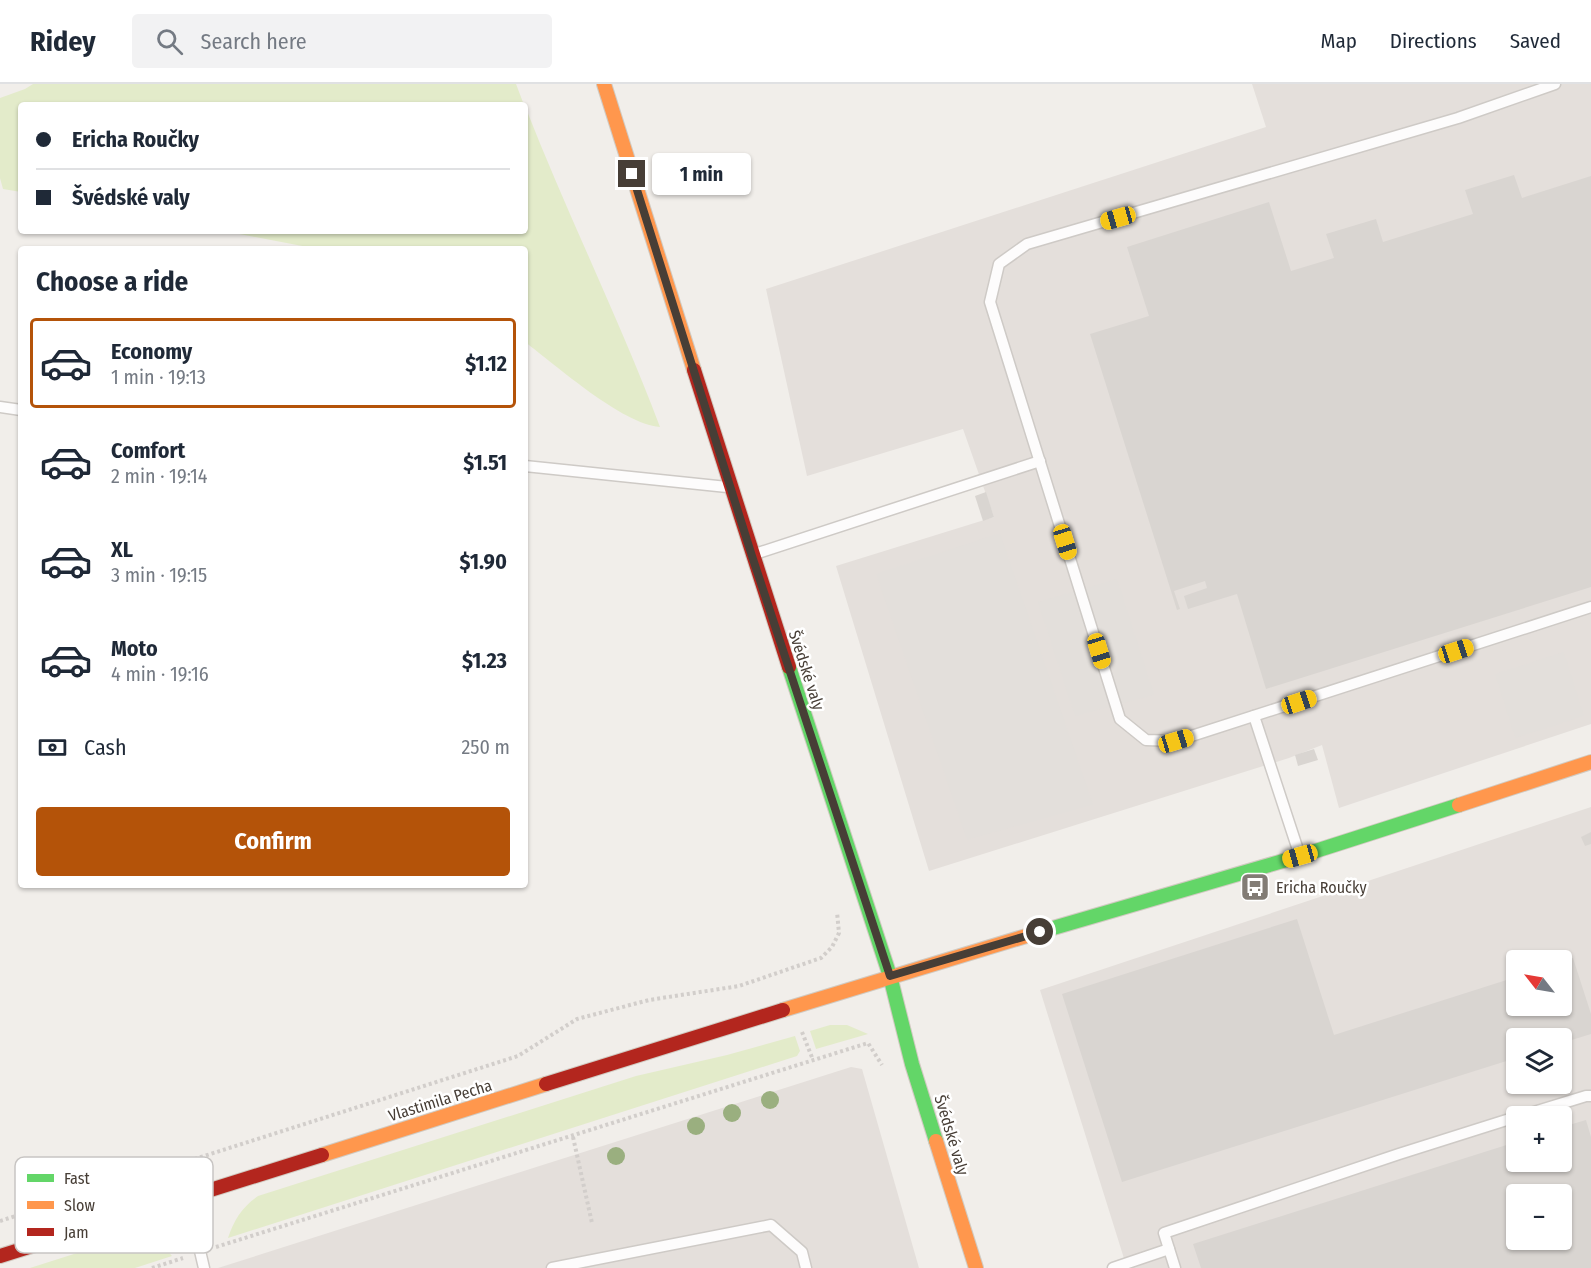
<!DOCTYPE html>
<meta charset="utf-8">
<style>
body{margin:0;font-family:"Fira Sans Condensed",sans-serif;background:#f2f2f3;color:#1f2937;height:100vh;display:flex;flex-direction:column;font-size:22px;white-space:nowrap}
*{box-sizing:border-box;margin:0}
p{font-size:20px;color:#747a83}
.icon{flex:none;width:33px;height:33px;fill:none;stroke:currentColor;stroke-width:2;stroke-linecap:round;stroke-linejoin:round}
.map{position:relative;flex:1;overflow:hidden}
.side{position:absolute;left:18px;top:162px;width:510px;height:642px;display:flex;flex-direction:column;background:#fff;border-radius:6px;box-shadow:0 2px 4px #0004}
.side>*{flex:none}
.banner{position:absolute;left:18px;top:18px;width:510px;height:132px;border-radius:6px;box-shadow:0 2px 4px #0004;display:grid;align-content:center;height:132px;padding:0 18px;background:#fff}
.needle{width:39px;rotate:301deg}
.tools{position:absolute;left:1506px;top:866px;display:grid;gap:12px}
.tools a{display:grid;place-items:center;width:66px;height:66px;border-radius:6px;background:#fff;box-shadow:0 2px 4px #0004;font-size:30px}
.end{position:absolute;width:27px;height:27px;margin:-14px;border:8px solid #473e36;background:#fff;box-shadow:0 0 0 3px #fff}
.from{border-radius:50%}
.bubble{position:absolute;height:42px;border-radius:6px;background:#fff;box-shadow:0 2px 4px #0004;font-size:20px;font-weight:700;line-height:42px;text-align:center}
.car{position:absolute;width:18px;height:36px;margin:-18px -9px;border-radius:8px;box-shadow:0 0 4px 2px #0007;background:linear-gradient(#f5c518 24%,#345 0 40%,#f5c518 0 76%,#345 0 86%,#f5c518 0)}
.banner b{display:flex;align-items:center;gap:21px;height:57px;font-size:22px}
.banner b+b{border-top:2px solid #e0e1e3}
.banner i{width:15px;height:15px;background:#1f2937}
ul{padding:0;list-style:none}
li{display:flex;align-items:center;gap:18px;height:90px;margin:0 12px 9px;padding:0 6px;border:3px solid transparent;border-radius:6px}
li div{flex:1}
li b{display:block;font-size:22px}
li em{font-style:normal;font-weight:700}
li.current{border-color:#b45309}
li>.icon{width:54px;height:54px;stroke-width:1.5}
h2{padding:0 18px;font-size:27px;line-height:72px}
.pay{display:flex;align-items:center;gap:15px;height:66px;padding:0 18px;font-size:22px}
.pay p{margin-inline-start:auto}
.button{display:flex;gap:12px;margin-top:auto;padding:12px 18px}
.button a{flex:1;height:69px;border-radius:6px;background:#b45309;color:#fff;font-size:24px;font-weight:700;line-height:69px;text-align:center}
header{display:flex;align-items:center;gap:36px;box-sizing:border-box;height:84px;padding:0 30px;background:#fff;border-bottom:2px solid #e0e1e3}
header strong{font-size:28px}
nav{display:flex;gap:33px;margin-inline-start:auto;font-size:21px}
.search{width:420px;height:54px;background:#f2f2f3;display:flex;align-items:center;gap:15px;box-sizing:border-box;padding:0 21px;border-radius:6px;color:#747a83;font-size:22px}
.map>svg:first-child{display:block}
</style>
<header>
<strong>Ridey</strong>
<div class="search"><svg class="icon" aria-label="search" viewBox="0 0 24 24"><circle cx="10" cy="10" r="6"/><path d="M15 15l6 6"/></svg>Search here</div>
<nav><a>Map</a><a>Directions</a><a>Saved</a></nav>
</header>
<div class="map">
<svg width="1591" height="1184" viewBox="0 0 1591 1184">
<rect width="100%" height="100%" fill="#f1eeea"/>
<g fill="#e4dfdb" fill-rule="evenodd">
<path d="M 1252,0 L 1591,0 L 1591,640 L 1339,724 L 1322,661 L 1289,674 L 929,787 L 836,482 L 994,433 L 963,345 L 807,392 L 766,205 L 1266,43 Z"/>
<path d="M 1591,723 L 1591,1184 L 1127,1184 L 1040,906 ZM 1516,876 L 1562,876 L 1562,921 L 1516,921 ZM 1516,954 L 1562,954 L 1562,999 L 1516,999 ZM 1516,1032 L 1562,1032 L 1562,1077 L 1516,1077 ZM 1516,1110 L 1562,1110 L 1562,1155 L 1516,1155 Z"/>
<path d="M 851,983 L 862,985 L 919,1184 L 218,1184 Z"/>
</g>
<g fill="#e3ebca">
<path d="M 33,0 L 516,0 L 524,21 L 21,21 L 21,108 L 3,105 L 0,94 L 0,14 L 25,5 Z"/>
<path d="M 525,22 C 567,130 619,234 660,343 C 622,340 557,282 525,258 L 525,165 L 318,165 L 224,147 L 525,147 Z"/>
<path d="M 830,941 L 847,941 L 868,950 L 816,965 L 810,947 Z"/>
<path d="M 795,952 L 800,967 L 797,972 L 228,1154 C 234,1136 242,1123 258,1112 L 636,992 L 727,971 Z"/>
<path d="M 133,1153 C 149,1155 162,1160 172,1172 L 135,1184 L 30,1184 L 121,1155 Z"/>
</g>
<g fill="#e3dfdb">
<path d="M 1000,449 L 1093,720 L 967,756 L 876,490 Z"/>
<path d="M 1117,495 L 1154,611 L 1075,632 L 1038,518 Z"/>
<path d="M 1564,568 L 1584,632 L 1515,654 L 1495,590 Z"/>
</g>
<g fill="#d9d5d1" fill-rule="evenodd">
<path d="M 1514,91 L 1522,114 L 1591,92 L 1591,503 L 1266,605 L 1237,510 L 1188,525 L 1184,512 L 1207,504 L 1205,497 L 1174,507 L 1180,525 L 1177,526 L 1090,250 L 1149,232 L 1127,163 L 1269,118 L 1291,187 L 1334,174 L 1326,150 L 1376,135 L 1383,158 L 1473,130 L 1465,106 Z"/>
<path d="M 986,408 L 994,433 L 983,437 L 975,412 Z"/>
<path d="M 1314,665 L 1318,676 L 1298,682 L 1295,671 Z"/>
<path d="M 1591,748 L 1591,760 L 1585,762 L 1581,753 Z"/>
<path d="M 1297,835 L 1334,951 L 1516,893 L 1513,885 L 1516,884 L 1516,921 L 1562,921 L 1562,878 L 1573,874 L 1591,930 L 1591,950 L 1562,959 L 1562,954 L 1516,954 L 1516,974 L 1122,1098 L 1062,910 Z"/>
<path d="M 1586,1036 L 1591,1053 L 1591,1184 L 1201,1184 L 1193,1160 L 1516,1058 L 1516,1077 L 1562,1077 L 1562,1043 ZM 1516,1110 L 1562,1110 L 1562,1155 L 1516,1155 Z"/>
</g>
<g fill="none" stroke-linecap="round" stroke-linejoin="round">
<g stroke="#cecac6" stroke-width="13">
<g id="lane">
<path d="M 1555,0 L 1458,34 L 1027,160 L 999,180 L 990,218 L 1120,635 L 1146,656 L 1176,657 L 1591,523"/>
<path d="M 0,323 L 21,326"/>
<path d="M 525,382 L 727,403"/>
<path d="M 752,471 L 1040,377"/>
<path d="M 1254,632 L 1300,772"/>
<path d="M 1521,1032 L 1586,1012 L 1591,1012"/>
<path d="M 188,1116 L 204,1184"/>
<path d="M 552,1184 L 771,1141 L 802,1168 L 806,1184"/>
<path d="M 1113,1184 L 1169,1165"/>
<path d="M 1175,1184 L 1164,1149 L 1399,1070 L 1516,1033"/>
</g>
</g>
<g stroke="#d1cac1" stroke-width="16">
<g id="fast">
<path d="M 789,583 L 890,892 L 912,980 L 936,1057"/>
<path d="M 1036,849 L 1300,772 L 1459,721"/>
</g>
</g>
<g stroke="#d1cac1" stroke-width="16">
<g id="slow">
<path d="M 604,0 L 694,286"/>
<path d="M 1459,721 L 1591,678"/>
<path d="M 783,926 L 1036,849"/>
<path d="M 936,1057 L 976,1184"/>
<path d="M 322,1071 L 546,1000"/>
</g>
</g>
<g stroke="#d1cac1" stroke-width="16">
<g id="jam">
<path d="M 694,286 L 789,583"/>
<path d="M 546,1000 L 783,926"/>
<path d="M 0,1172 L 322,1071"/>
</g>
</g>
<g stroke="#d2cecb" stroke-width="4" stroke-dasharray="3 3" stroke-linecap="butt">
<path d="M 802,948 L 813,976"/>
<path d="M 573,1053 L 592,1139"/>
<path d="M 0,1137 L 518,972 L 577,935 L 649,916 L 739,902 L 821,874 L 832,863 L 839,849 L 837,828"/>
<path d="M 216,1163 L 868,959 L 882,981"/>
<path d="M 152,1184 L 183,1174"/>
</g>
<use href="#lane" stroke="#fdfcfc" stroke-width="10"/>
<use href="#fast" stroke="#63d668" stroke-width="14"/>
<use href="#slow" stroke="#ff974d" stroke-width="14"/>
<use href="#jam" stroke="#b3261e" stroke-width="14"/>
</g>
<g fill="#9aaf7f">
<circle cx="770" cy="1016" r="9"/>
<circle cx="732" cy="1029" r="9"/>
<circle cx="696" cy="1042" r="9"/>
<circle cx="616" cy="1072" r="9"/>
</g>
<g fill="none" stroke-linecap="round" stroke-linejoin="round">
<path stroke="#473e36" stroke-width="8" d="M 632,90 L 752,472 L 890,892 L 1040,848"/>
</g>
<defs>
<g id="bus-square" transform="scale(1.5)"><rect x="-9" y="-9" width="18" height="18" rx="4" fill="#827c75" stroke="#fff"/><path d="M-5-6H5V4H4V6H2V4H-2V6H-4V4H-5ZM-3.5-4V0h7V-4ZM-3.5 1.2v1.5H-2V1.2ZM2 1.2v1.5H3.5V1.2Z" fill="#fff"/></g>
</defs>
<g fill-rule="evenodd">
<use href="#bus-square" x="1255" y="803"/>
</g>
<g text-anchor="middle" stroke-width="5" stroke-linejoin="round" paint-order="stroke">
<g font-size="16" fill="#473e36" stroke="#fff">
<text transform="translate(807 586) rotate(72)" y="6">Švédské valy</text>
<text transform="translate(440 1016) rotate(-17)" y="6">Vlastimila Pecha</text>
<text transform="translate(952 1051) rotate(73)" y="6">Švédské valy</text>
</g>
<g font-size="16" fill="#473e36" stroke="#fff" text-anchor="start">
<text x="1276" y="809">Ericha Roučky</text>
</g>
</g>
<rect x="15" y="1073" width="198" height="96" rx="9" fill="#fff" stroke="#c8c5c3" stroke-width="1.5"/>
<rect x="27" y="1090" width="27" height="8" fill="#63d668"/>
<rect x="27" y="1117" width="27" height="8" fill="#ff974d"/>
<rect x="27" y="1144" width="27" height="8" fill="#b3261e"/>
<g font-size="16" fill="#473e36">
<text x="64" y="1100">Fast</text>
<text x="64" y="1127">Slow</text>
<text x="64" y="1154">Jam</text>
</g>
</svg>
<div class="tools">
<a><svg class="needle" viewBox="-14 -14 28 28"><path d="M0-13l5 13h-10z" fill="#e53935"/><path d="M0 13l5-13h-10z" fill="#747a83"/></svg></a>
<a><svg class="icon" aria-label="layers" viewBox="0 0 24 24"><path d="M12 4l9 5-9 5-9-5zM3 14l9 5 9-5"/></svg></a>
<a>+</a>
<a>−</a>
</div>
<i class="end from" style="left:1040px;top:848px"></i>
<i class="end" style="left:632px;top:90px"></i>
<div class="bubble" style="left:652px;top:69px;width:99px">1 min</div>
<i class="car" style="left:1118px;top:134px;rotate:254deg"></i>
<i class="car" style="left:1065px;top:458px;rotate:163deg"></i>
<i class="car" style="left:1099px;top:567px;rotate:163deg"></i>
<i class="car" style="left:1456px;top:567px;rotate:72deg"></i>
<i class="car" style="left:1299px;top:618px;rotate:72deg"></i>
<i class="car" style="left:1176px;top:657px;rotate:73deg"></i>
<i class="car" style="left:1300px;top:772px;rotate:254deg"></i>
<div class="banner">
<b><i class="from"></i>Ericha Roučky</b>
<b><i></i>Švédské valy</b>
</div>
<section class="side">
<h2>Choose a ride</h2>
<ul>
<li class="current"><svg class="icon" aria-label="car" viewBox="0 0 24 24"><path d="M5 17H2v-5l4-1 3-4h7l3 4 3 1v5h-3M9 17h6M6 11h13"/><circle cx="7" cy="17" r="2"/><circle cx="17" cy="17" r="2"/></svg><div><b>Economy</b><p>1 min · 19:13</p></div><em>$1.12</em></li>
<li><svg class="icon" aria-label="car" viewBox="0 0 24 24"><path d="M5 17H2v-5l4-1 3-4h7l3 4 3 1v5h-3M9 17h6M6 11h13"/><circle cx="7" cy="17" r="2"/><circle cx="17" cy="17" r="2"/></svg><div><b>Comfort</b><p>2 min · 19:14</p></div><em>$1.51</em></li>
<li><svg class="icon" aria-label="car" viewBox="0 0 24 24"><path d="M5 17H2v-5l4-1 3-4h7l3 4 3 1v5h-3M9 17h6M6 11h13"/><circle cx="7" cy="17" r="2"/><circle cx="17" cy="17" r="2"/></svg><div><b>XL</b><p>3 min · 19:15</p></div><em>$1.90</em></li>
<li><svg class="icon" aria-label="car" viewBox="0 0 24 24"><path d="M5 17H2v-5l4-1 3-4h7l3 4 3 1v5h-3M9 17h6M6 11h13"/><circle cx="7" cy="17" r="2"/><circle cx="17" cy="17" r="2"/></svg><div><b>Moto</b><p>4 min · 19:16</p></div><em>$1.23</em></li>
</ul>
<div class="pay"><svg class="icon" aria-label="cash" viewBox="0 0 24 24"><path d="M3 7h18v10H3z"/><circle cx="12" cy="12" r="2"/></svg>Cash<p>250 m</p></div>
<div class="button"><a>Confirm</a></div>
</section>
</div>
